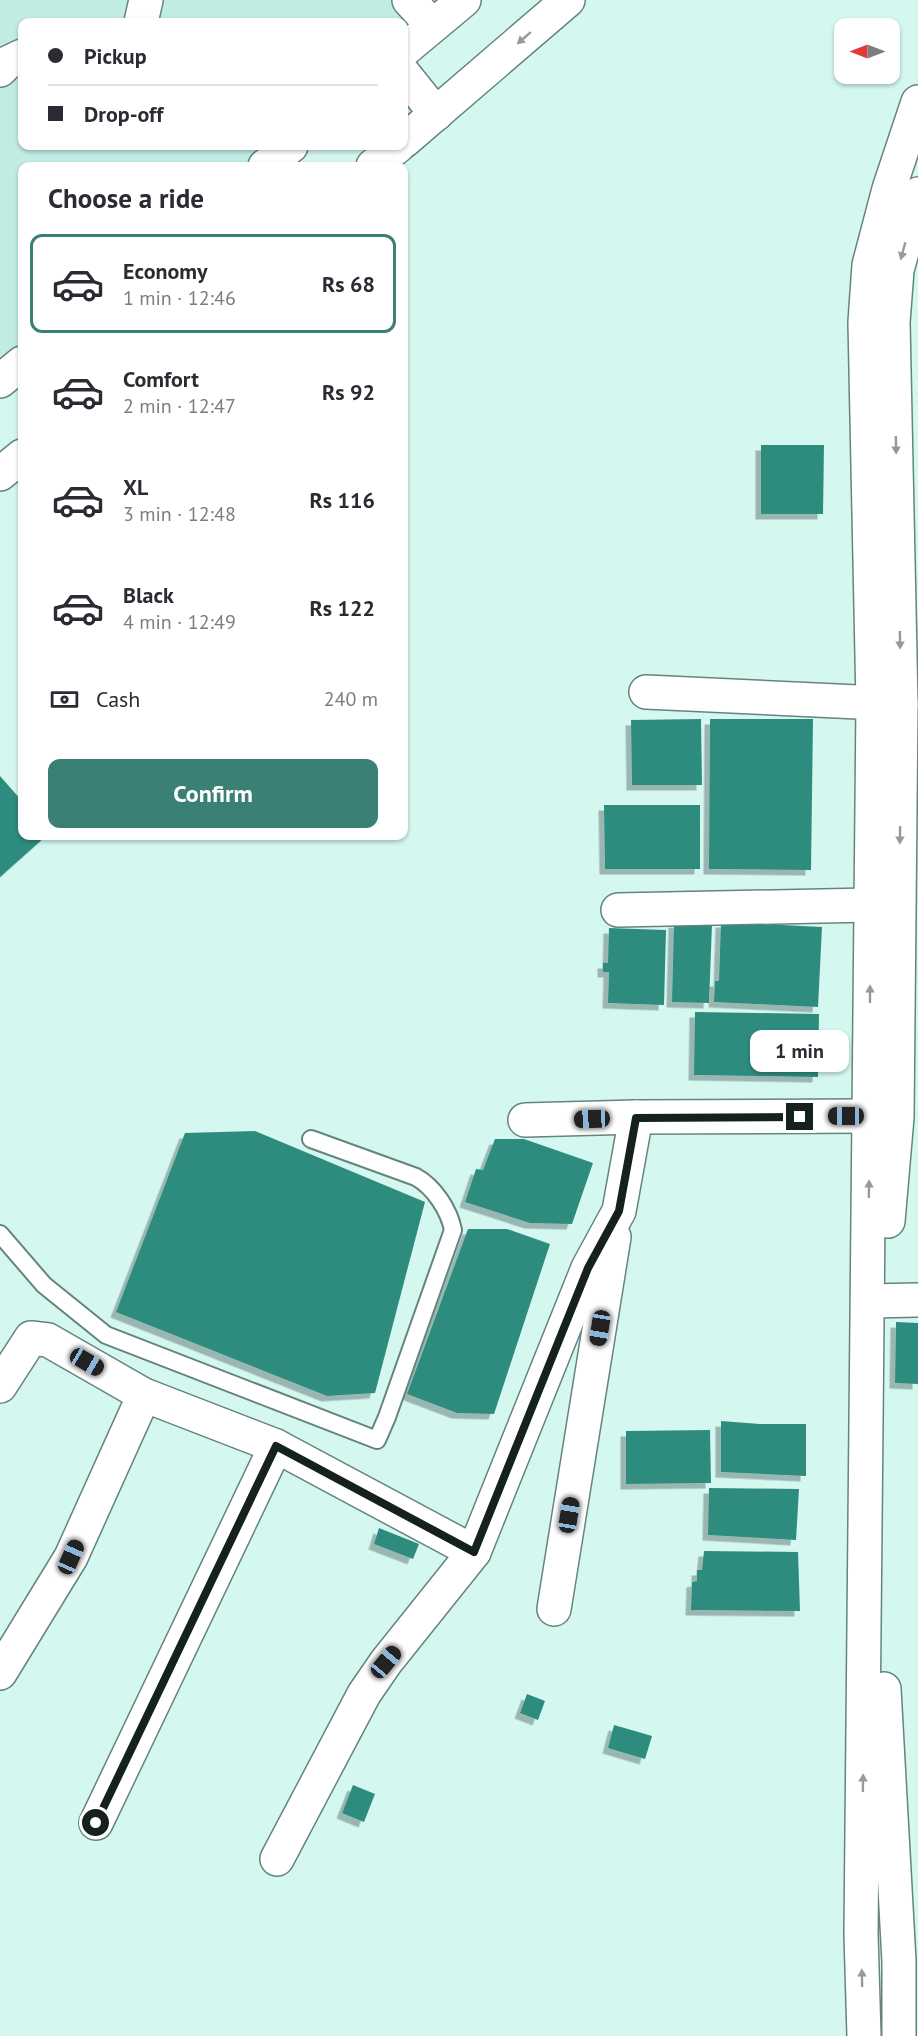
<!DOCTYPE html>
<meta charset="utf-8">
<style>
body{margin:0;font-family:"PT Sans",sans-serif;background:#f2f2f3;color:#2b2b33;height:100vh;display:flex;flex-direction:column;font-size:22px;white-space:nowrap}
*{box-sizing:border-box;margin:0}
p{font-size:20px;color:#7c7c81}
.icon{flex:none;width:33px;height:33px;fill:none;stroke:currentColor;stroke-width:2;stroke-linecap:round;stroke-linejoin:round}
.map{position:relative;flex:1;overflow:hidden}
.sheet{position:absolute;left:18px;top:162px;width:390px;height:678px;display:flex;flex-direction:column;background:#fff;border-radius:12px;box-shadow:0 2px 4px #0004}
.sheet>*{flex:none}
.guide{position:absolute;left:18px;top:18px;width:390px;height:132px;border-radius:12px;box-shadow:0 2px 4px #0004;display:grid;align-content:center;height:132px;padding:0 30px;background:#fff}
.needle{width:39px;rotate:270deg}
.buttons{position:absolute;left:834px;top:18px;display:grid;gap:12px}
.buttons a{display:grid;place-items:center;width:66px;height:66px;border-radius:12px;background:#fff;box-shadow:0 2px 4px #0004;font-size:30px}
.end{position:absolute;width:27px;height:27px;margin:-14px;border:8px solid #14211e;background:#fff;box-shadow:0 0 0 3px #fff}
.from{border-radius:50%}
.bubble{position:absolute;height:42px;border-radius:12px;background:#fff;box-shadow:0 2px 4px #0004;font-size:20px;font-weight:700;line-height:42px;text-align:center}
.car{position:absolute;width:18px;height:36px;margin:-18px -9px;border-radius:8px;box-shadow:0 0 4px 2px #0007;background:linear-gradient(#222 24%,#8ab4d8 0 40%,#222 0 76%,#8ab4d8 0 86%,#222 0)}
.guide b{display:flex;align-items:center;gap:21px;height:57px;font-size:22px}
.guide b+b{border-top:2px solid #e1e1e2}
.guide i{width:15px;height:15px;background:#2b2b33}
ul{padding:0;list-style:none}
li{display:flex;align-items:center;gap:18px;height:99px;margin:0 12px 9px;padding:0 18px;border:3px solid transparent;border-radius:12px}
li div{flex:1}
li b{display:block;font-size:22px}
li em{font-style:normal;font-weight:700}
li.selected{border-color:#3b8075}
li>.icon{width:54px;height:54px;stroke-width:1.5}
h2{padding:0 30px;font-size:27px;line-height:72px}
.pay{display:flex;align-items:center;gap:15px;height:66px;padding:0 30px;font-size:22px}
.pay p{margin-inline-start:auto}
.cta{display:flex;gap:12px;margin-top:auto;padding:12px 30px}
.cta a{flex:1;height:69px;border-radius:12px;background:#3b8075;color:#fff;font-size:24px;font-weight:700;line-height:69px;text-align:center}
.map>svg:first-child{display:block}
</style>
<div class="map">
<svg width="918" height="2036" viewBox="0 0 918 2036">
<defs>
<filter id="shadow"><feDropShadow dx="-5.5" dy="5.5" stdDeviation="0" flood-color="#0004"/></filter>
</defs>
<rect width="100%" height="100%" fill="#d4f7f0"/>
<path fill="#c0ece4" d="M 0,0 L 469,0 L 404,55 L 404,22 L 22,22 L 22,146 L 295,146 L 269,166 L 22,166 L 22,373 L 0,391 Z"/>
<g fill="#2f8c7f" filter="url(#shadow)">
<path d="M 761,445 L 824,445 L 823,514 L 761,514 Z"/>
<path d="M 701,719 L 702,785 L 632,785 L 631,720 Z"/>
<path d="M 710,719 L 813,719 L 811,870 L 709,869 Z"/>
<path d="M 0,776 L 22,801 L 22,836 L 46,836 L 0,877 Z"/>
<path d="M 604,805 L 700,805 L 700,869 L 605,869 Z"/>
<path d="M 674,922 L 712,924 L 709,1003 L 672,1002 Z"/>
<path d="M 721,922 L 822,927 L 818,1007 L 714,1002 L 715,981 L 719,981 Z"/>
<path d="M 609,928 L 666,930 L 664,1005 L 608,1003 L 609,972 L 603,972 L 603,963 L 608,963 Z"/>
<path d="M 695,1012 L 819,1014 L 818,1077 L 694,1075 Z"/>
<path d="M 255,1131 L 425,1202 L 375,1393 L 327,1396 L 116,1312 L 185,1133 Z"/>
<path d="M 495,1139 L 524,1139 L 593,1163 L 572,1224 L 530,1223 L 465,1202 L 476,1169 L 483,1170 Z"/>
<path d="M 468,1229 L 507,1229 L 550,1244 L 494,1414 L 457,1413 L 407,1394 Z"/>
<path d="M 896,1322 L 918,1323 L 918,1384 L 895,1383 Z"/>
<path d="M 721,1421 L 760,1424 L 806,1424 L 806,1476 L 721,1472 Z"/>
<path d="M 710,1430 L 711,1483 L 626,1484 L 626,1431 Z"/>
<path d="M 709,1488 L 799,1489 L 796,1540 L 708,1535 Z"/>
<path d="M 379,1528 L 419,1544 L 413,1559 L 374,1544 Z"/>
<path d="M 704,1551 L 798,1552 L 800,1611 L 691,1610 L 692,1582 L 697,1581 L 697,1570 L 702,1570 Z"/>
<path d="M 527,1694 L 545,1701 L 538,1720 L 520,1713 Z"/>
<path d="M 614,1725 L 652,1736 L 645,1759 L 608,1748 Z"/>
<path d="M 353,1785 L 375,1794 L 364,1822 L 342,1813 Z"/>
</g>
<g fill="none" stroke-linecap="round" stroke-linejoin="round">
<g stroke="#65847e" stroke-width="20">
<path id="service" d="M 0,1234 L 44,1285 L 106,1335 L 377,1440 L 387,1417 L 453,1230 C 449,1210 434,1187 416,1177 L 311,1139"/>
</g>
<g stroke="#65847e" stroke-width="36">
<g id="minor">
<path d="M 409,0 L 432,25"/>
<path d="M 141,22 L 146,0"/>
<path d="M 0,70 L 7,63 L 22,56"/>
<path d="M 646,692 L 901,704"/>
<path d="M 618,910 L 870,905"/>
<path d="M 525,1120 L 636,1117 L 869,1116"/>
<path d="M 868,1301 L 918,1300"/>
<path d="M 0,1386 L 31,1338 L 48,1340 L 144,1395 L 276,1446 L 474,1552"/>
<path d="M 554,1609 L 614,1237"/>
<path d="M 0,1673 L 71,1557 L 144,1395"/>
<path d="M 96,1823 L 276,1446"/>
<path d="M 277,1859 L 364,1694 L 386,1662 L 474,1552 L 588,1268 L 619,1211 L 636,1117"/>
</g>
</g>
<g stroke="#65847e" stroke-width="36">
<g id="tertiary">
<path d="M 888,1221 L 897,1117 L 901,704 L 893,322 L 897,270 L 918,194"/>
<path d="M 884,1689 L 899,1961 L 899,2036"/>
<path d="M 864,2036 L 861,1934 L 873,704 L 865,322 L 869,265 L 889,189 L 918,102"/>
</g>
</g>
<g stroke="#65847e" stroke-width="36">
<g id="secondary">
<path d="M 404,50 L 464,0"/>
<path d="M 404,74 L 436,114"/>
<path d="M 404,141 L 568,0"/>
<path d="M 265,166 L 291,146"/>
<path d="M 373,166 L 398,146"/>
<path d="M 0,381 L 22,363"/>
<path d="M 0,474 L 22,456"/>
</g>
</g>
<use href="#service" stroke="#fff" stroke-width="16"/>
<use href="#minor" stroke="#fff" stroke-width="33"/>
<use href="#tertiary" stroke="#fff" stroke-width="33"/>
<use href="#secondary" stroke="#fff" stroke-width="33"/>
</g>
<defs><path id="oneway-solid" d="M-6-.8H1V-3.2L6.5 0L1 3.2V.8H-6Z" transform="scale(1.5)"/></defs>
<g fill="#959b9a">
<use href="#oneway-solid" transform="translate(524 38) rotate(139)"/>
<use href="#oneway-solid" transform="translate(903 251) rotate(105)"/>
<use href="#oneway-solid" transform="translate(896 445) rotate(89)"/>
<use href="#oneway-solid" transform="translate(900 640) rotate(89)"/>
<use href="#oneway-solid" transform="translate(900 835) rotate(91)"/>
<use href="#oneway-solid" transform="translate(870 994) rotate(-90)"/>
<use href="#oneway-solid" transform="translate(869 1189) rotate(-89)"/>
<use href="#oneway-solid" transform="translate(863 1783) rotate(-89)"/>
<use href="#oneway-solid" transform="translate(862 1978) rotate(-91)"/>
</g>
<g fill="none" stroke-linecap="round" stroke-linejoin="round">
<path stroke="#14211e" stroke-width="8" d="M 96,1823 L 276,1446 L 474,1552 L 588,1268 L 619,1211 L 636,1118 L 800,1117"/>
</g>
</svg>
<div class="buttons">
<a><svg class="needle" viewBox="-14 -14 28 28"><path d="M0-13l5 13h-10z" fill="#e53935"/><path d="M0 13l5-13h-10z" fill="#7c7c81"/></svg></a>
</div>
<i class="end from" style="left:96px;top:1823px"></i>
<i class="end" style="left:800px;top:1117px"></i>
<div class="bubble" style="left:750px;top:1030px;width:99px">1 min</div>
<i class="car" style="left:846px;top:1116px;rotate:270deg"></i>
<i class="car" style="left:592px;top:1119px;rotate:268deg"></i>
<i class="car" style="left:600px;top:1328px;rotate:189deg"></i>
<i class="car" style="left:87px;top:1362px;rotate:120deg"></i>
<i class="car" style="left:569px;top:1515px;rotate:9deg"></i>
<i class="car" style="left:71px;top:1557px;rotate:24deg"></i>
<i class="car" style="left:386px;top:1662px;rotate:40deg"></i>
<div class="guide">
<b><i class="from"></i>Pickup</b>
<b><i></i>Drop-off</b>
</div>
<section class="sheet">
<h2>Choose a ride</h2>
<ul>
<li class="selected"><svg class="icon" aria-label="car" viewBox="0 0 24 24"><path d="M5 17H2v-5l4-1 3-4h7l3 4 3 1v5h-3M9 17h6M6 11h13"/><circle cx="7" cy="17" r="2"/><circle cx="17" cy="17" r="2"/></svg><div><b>Economy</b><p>1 min · 12:46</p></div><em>Rs 68</em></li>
<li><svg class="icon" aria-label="car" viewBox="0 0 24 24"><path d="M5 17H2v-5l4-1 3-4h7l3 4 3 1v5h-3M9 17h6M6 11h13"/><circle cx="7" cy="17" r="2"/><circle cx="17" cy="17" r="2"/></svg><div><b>Comfort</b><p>2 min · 12:47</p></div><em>Rs 92</em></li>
<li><svg class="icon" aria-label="car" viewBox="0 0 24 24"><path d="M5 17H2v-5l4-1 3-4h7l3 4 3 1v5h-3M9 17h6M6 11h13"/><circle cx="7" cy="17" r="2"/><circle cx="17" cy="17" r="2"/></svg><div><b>XL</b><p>3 min · 12:48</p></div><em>Rs 116</em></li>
<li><svg class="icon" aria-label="car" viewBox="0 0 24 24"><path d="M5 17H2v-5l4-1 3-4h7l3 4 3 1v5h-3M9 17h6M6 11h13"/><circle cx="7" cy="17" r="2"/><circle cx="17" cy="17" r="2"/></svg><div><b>Black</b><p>4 min · 12:49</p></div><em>Rs 122</em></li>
</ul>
<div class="pay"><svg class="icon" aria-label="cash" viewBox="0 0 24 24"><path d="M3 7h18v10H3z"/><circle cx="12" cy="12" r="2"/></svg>Cash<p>240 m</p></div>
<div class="cta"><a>Confirm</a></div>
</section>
</div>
